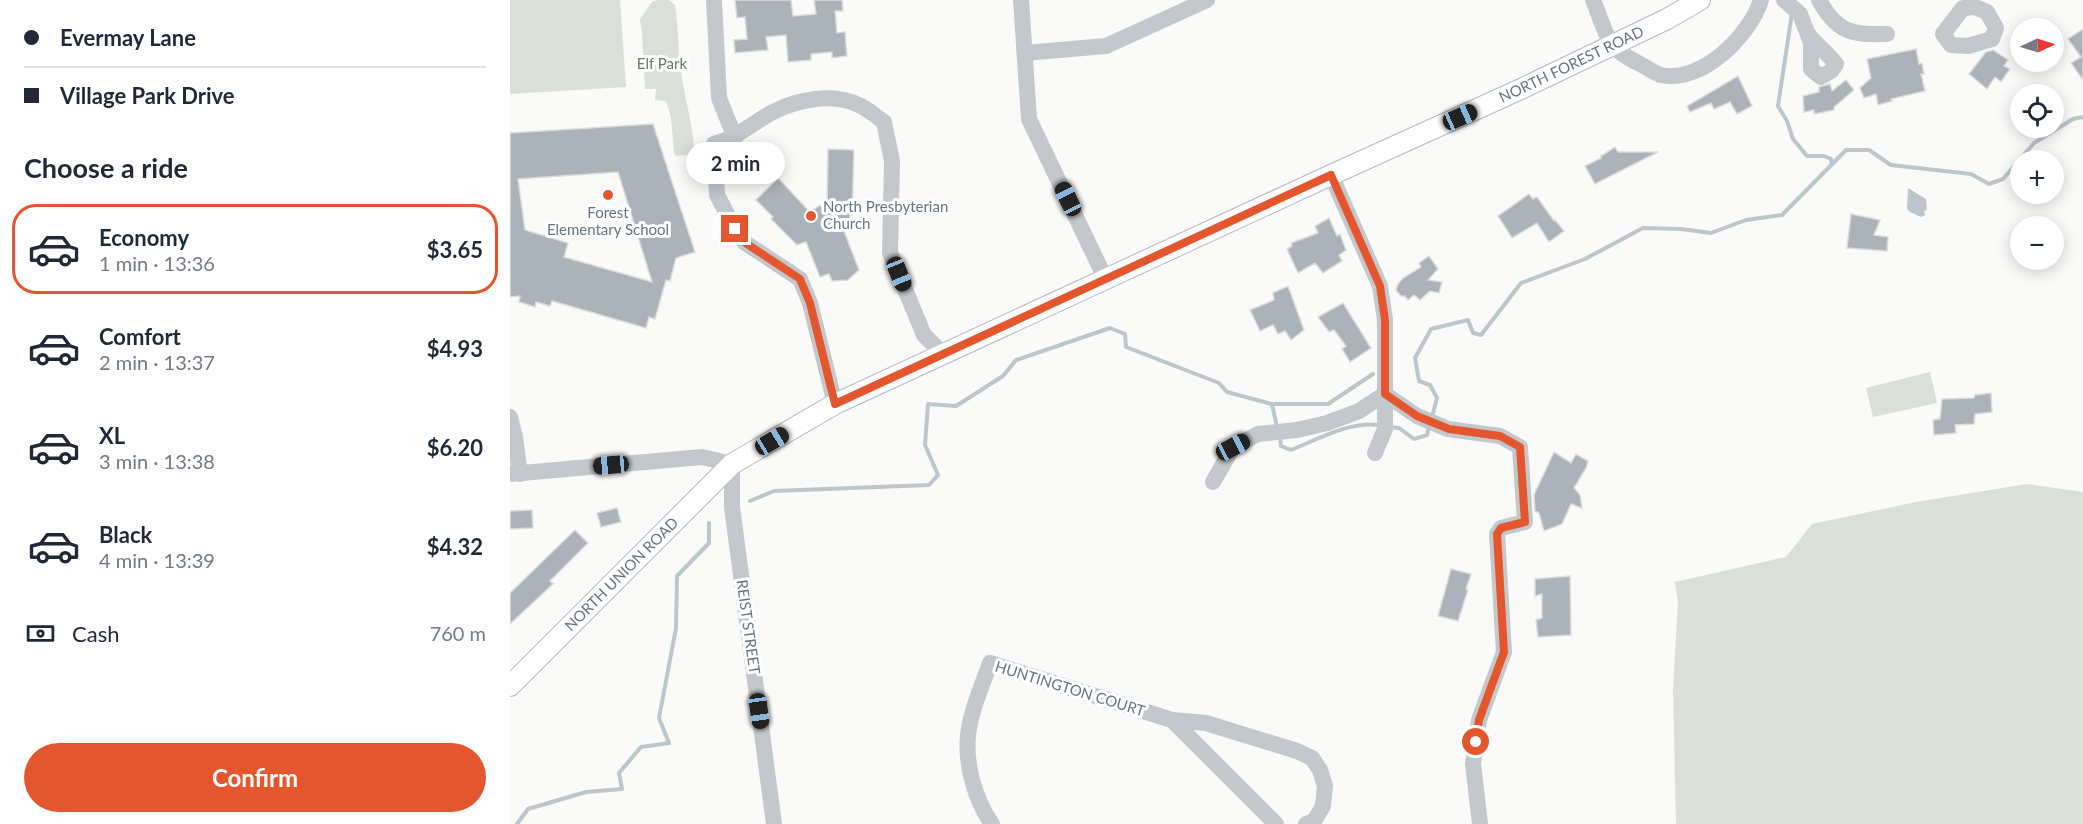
<!DOCTYPE html>
<meta charset="utf-8">
<style>
body{margin:0;font-family:Lato,sans-serif;background:#f6f6f7;color:#1f2937;height:100vh;display:flex;flex-direction:column;font-size:22px;white-space:nowrap}
*{box-sizing:border-box;margin:0}
p{font-size:20px;color:#747a83}
.icon{flex:none;width:33px;height:33px;fill:none;stroke:currentColor;stroke-width:2;stroke-linecap:round;stroke-linejoin:round}
.map{position:relative;flex:1;overflow:hidden}
.panel{display:flex;flex-direction:column;background:#fff;width:510px}
.panel>*{flex:none}
.hud{display:grid;align-content:center;height:132px;padding:0 24px;background:#fff}
.needle{width:39px;rotate:86deg}
.fabs{position:absolute;left:1500px;top:18px;display:grid;gap:12px}
.fabs a{display:grid;place-items:center;width:54px;height:54px;border-radius:50%;background:#fff;box-shadow:0 3px 15px #0003;font-size:30px}
.end{position:absolute;width:27px;height:27px;margin:-14px;border:8px solid #e4572e;background:#fff;box-shadow:0 0 0 3px #fff}
.from{border-radius:50%}
.bubble{position:absolute;height:42px;border-radius:21px;background:#fff;box-shadow:0 3px 15px #0003;font-size:20px;font-weight:700;line-height:42px;text-align:center}
.car{position:absolute;width:18px;height:36px;margin:-18px -9px;border-radius:8px;box-shadow:0 0 4px 2px #0007;background:linear-gradient(#222 24%,#8ab4d8 0 40%,#222 0 76%,#8ab4d8 0 86%,#222 0)}
.hud b{display:flex;align-items:center;gap:21px;height:57px;font-size:22px}
.hud b+b{border-top:2px solid #e0e1e3}
.hud i{width:15px;height:15px;background:#1f2937}
ul{padding:0;list-style:none}
li{display:flex;align-items:center;gap:18px;height:90px;margin:0 12px 9px;padding:0 12px;border:3px solid transparent;border-radius:24px}
li div{flex:1}
li b{display:block;font-size:22px}
li em{font-style:normal;font-weight:700}
li.active{border-color:#e4572e}
li>.icon{width:54px;height:54px;stroke-width:1.5}
h2{padding:0 24px;font-size:27px;line-height:72px}
.pay{display:flex;align-items:center;gap:15px;height:66px;padding:0 24px;font-size:22px}
.pay p{margin-inline-start:auto}
.button{display:flex;gap:12px;margin-top:auto;padding:12px 24px}
.button a{flex:1;height:69px;border-radius:36px;background:#e4572e;color:#fff;font-size:24px;font-weight:700;line-height:69px;text-align:center}
main{display:flex;flex:1;min-height:0}
.map>svg:first-child{display:block}
</style>
<main>
<section class="panel">
<div class="hud">
<b><i class="from"></i>Evermay Lane</b>
<b><i></i>Village Park Drive</b>
</div>
<h2>Choose a ride</h2>
<ul>
<li class="active"><svg class="icon" aria-label="car" viewBox="0 0 24 24"><path d="M5 17H2v-5l4-1 3-4h7l3 4 3 1v5h-3M9 17h6M6 11h13"/><circle cx="7" cy="17" r="2"/><circle cx="17" cy="17" r="2"/></svg><div><b>Economy</b><p>1 min · 13:36</p></div><em>$3.65</em></li>
<li><svg class="icon" aria-label="car" viewBox="0 0 24 24"><path d="M5 17H2v-5l4-1 3-4h7l3 4 3 1v5h-3M9 17h6M6 11h13"/><circle cx="7" cy="17" r="2"/><circle cx="17" cy="17" r="2"/></svg><div><b>Comfort</b><p>2 min · 13:37</p></div><em>$4.93</em></li>
<li><svg class="icon" aria-label="car" viewBox="0 0 24 24"><path d="M5 17H2v-5l4-1 3-4h7l3 4 3 1v5h-3M9 17h6M6 11h13"/><circle cx="7" cy="17" r="2"/><circle cx="17" cy="17" r="2"/></svg><div><b>XL</b><p>3 min · 13:38</p></div><em>$6.20</em></li>
<li><svg class="icon" aria-label="car" viewBox="0 0 24 24"><path d="M5 17H2v-5l4-1 3-4h7l3 4 3 1v5h-3M9 17h6M6 11h13"/><circle cx="7" cy="17" r="2"/><circle cx="17" cy="17" r="2"/></svg><div><b>Black</b><p>4 min · 13:39</p></div><em>$4.32</em></li>
</ul>
<div class="pay"><svg class="icon" aria-label="cash" viewBox="0 0 24 24"><path d="M3 7h18v10H3z"/><circle cx="12" cy="12" r="2"/></svg>Cash<p>760 m</p></div>
<div class="button"><a>Confirm</a></div>
</section>
<div class="map">
<svg width="1573" height="824" viewBox="0 0 1573 824">
<rect width="100%" height="100%" fill="#fafaf8"/>
<g fill="#dadfd7">
<path d="M 0,0 L 110,0 L 116,87 L 0,94 Z"/>
<path d="M 147,0 L 159,0 L 165,5 C 169,31 168,58 173,84 C 177,108 184,129 184,154 L 166,156 L 164,153 L 161,117 L 156,101 L 145,100 L 146,89 L 135,89 L 132,34 L 130,19 L 142,2 Z"/>
<path d="M 1420,372 L 1427,403 L 1363,417 L 1356,388 Z"/>
<path d="M 1517,484 L 1573,492 L 1573,824 L 1166,824 L 1163,688 L 1168,603 L 1165,582 L 1276,557 L 1302,524 L 1406,502 Z"/>
</g>
<path fill="#bbc7cb" d="M 1398,188 L 1416,199 L 1417,210 L 1414,211 L 1415,215 L 1411,217 L 1400,212 L 1397,209 Z"/>
<g fill="none" stroke-linecap="round" stroke-linejoin="round">
<g stroke="#bbc7cb" stroke-width="4">
<path d="M 1282,13 L 1268,106 L 1277,121 L 1283,139 L 1297,156 L 1314,156 L 1321,159 L 1322,164"/>
<path d="M 762,404 L 818,404 L 863,374"/>
<path d="M 922,417 L 927,398 L 920,385 L 909,381 L 905,358 L 921,329 L 958,320 L 963,333 L 971,335 L 1011,283 L 1075,259 L 1133,228 L 1171,229 L 1201,233 L 1236,220 L 1272,215 L 1336,150 L 1359,150 L 1381,165 L 1461,174 L 1479,184 L 1493,179 L 1524,143 L 1563,119 L 1573,117"/>
<path d="M 880,427 L 889,428 L 904,439 L 917,435 L 919,427"/>
<path d="M 770,437 L 771,446 L 781,450 C 808,439 840,421 869,425"/>
<path d="M 240,501 L 264,491 L 419,485 L 428,475 L 415,445 L 418,404 L 446,406 L 493,376 L 506,360 L 600,328 L 615,334 L 616,347 L 709,383 L 717,392 L 762,404 L 767,427"/>
<path d="M 7,824 L 18,809 L 76,792 L 112,789 L 109,773 L 131,747 L 159,743 L 149,718 L 166,628 L 167,576 L 199,543 L 199,523"/>
</g>
</g>
<g fill="#aab3b9" stroke="#dcdcda" stroke-width="1.5" fill-rule="evenodd">
<path d="M 225,0 L 281,0 L 283,16 L 306,14 L 304,0 L 332,0 L 333,11 L 325,11 L 327,33 L 335,32 L 337,56 L 322,58 L 322,52 L 301,54 L 301,60 L 278,62 L 276,35 L 256,37 L 258,50 L 225,53 L 224,40 L 237,39 L 235,17 L 227,18 Z"/>
<path d="M 1573,29 L 1573,80 L 1561,63 L 1571,57 L 1558,39 Z"/>
<path d="M 1406,49 L 1409,64 L 1412,63 L 1414,74 L 1411,74 L 1415,91 L 1381,99 L 1382,101 L 1368,105 L 1366,94 L 1354,98 L 1350,88 L 1361,78 L 1357,59 Z"/>
<path d="M 1483,50 L 1498,60 L 1494,66 L 1500,69 L 1491,82 L 1485,77 L 1477,89 L 1459,74 L 1476,52 Z"/>
<path d="M 1228,76 L 1242,106 L 1227,114 L 1220,102 L 1204,109 L 1201,103 L 1180,112 L 1177,106 Z"/>
<path d="M 1336,80 L 1344,90 L 1324,107 L 1324,110 L 1304,114 L 1304,110 L 1294,112 L 1293,96 L 1309,92 L 1309,87 L 1320,84 L 1322,91 Z"/>
<path d="M 143,124 L 185,252 L 166,258 L 160,281 L 156,280 L 145,319 L 139,317 L 136,328 L 42,301 L 40,306 L 26,302 L 25,307 L 9,302 L 10,296 L 0,297 L 0,133 ZM 108,172 L 142,282 L 54,257 L 58,243 L 15,230 L 8,179 Z"/>
<path d="M 1105,147 L 1108,152 L 1148,152 L 1085,184 L 1075,166 L 1091,158 L 1091,156 Z"/>
<path d="M 318,149 L 344,150 L 342,215 L 340,215 L 340,228 L 334,231 L 349,270 L 338,280 L 322,281 L 319,274 L 310,277 L 296,242 L 287,245 L 261,219 L 263,217 L 246,200 L 268,178 L 300,212 L 309,206 L 317,206 Z"/>
<path d="M 1019,194 L 1023,199 L 1027,197 L 1044,221 L 1045,220 L 1054,231 L 1039,242 L 1027,223 L 1002,238 L 988,216 Z"/>
<path d="M 1341,214 L 1370,220 L 1364,235 L 1378,237 L 1377,251 L 1337,248 Z"/>
<path d="M 819,218 L 827,236 L 830,234 L 836,250 L 829,255 L 832,261 L 813,273 L 805,263 L 788,273 L 777,249 L 782,246 L 781,243 L 808,233 L 805,226 Z"/>
<path d="M 919,256 L 928,269 L 918,280 L 932,282 L 929,293 L 920,291 L 910,300 L 904,295 L 898,300 L 895,296 L 891,296 L 886,290 L 888,284 L 893,278 L 911,267 L 909,263 Z"/>
<path d="M 778,286 L 794,330 L 781,340 L 775,331 L 768,334 L 763,325 L 750,331 L 740,310 L 764,300 L 763,293 Z"/>
<path d="M 833,303 L 861,348 L 840,362 L 832,349 L 836,346 L 824,330 L 819,332 L 808,317 Z"/>
<path d="M 1481,393 L 1482,412 L 1465,414 L 1464,424 L 1445,425 L 1446,433 L 1424,435 L 1423,420 L 1430,419 L 1432,399 L 1464,398 L 1465,395 Z"/>
<path d="M 1044,452 L 1061,463 L 1066,454 L 1078,461 L 1076,468 L 1064,488 L 1070,495 L 1072,508 L 1061,504 L 1052,524 L 1034,531 L 1029,513 L 1025,511 L 1024,495 Z"/>
<path d="M 107,508 L 111,522 L 91,527 L 87,513 Z"/>
<path d="M 22,510 L 23,528 L 0,529 L 0,511 Z"/>
<path d="M 65,530 L 78,543 L 40,581 L 43,584 L 0,624 L 0,593 Z"/>
<path d="M 941,569 L 961,574 L 956,589 L 958,590 L 948,621 L 928,616 Z"/>
<path d="M 1060,576 L 1061,635 L 1028,637 L 1026,620 L 1032,618 L 1032,594 L 1025,596 L 1025,579 Z"/>
</g>
<g fill="none" stroke-linecap="round" stroke-linejoin="round">
<g stroke="#b5babe" stroke-width="22">
<g id="major">
<path id="s1" d="M 0,686 L 222,464 L 325,404 L 821,175 L 1011,89 L 1157,19 L 1190,0"/>
</g>
</g>
<g stroke="#c3c8cc" stroke-width="16">
<path d="M 204,0 L 209,98 L 225,138"/>
<path d="M 511,0 L 519,119 L 596,280"/>
<path d="M 1083,0 C 1088,11 1096,38 1103,46 C 1110,54 1122,60 1130,64 C 1137,67 1144,73 1151,75 C 1192,84 1240,35 1251,0"/>
<path d="M 1274,0 L 1290,14 L 1301,43 L 1301,69 L 1311,77 L 1321,71 L 1326,64 C 1317,52 1306,45 1298,34"/>
<path d="M 1309,0 C 1327,33 1342,35 1377,34"/>
<path d="M 1465,7 L 1477,12 L 1486,28 L 1482,39 L 1458,46 L 1441,45 L 1433,34 L 1453,8 Z"/>
<path d="M 515,53 L 596,46 L 697,0"/>
<path d="M 821,175 L 870,286 L 875,320 L 875,429 L 865,453"/>
<path d="M 325,404 L 300,303 L 290,279 L 234,242 L 225,229 L 207,195 L 204,144 C 228,137 240,125 261,113 C 287,99 324,92 351,106 C 359,110 367,117 374,122 L 382,161 L 380,253 L 414,335 L 434,355"/>
<path d="M 0,417 L 5,437 L 10,474"/>
<path d="M 0,474 L 192,457 L 222,464 L 222,507 L 264,824"/>
<path d="M 703,482 L 723,447 L 748,434 L 787,430 L 817,423 L 849,411 L 875,394 L 907,416 L 938,429 L 990,436 L 1010,447 L 1015,522 L 991,528 L 987,534 L 994,652 L 969,720 L 963,764 L 970,824"/>
<path d="M 662,720 L 766,824"/>
<path d="M 482,824 C 465,800 455,764 458,735 C 461,710 472,686 480,663 L 662,720 L 696,723 L 787,751 L 802,758 L 810,770 L 815,786 L 813,806 L 804,821 L 796,824"/>
</g>
<use href="#major" stroke="#fff" stroke-width="20"/>
</g>
<g fill="none" stroke-linecap="round" stroke-linejoin="round">
<path stroke="#e4572e" stroke-width="8" d="M 225,229 L 234,242 L 290,279 L 300,303 L 325,404 L 821,175 L 870,286 L 875,320 L 875,394 L 907,416 L 939,429 L 990,436 L 1010,447 L 1015,522 L 991,528 L 987,534 L 994,652 L 969,720 L 966,742"/>
</g>
<g fill="#e4572e" stroke="#fff" stroke-width="2">
<circle cx="98" cy="195" r="6"/>
<circle cx="301" cy="216" r="6"/>
</g>
<g text-anchor="middle" stroke-width="6" stroke-linejoin="round" paint-order="stroke">
<g font-size="15" fill="#687a64" stroke="#fff">
<text x="152" y="69">Elf Park</text>
</g>
<g font-size="15" fill="#657683" stroke="#fff">
<text dy="5" stroke="none"><textPath href="#s1" startOffset="1244">NORTH FOREST ROAD</textPath></text>
<text dy="5" stroke="none"><textPath href="#s1" startOffset="158">NORTH UNION ROAD</textPath></text>
<text transform="translate(238 627) rotate(82)" y="5">REIST STREET</text>
<text transform="translate(560 689) rotate(17)" y="5">HUNTINGTON COURT</text>
</g>
<g font-size="15" fill="#657683" stroke="#fff" text-anchor="start">
<text x="313" y="212">North Presbyterian<tspan x="313" dy="17">Church</tspan></text>
<text x="98" y="218" text-anchor="middle">Forest<tspan x="98" dy="17">Elementary School</tspan></text>
</g>
</g>
</svg>
<div class="fabs">
<a><svg class="needle" viewBox="-14 -14 28 28"><path d="M0-13l5 13h-10z" fill="#e53935"/><path d="M0 13l5-13h-10z" fill="#747a83"/></svg></a>
<a><svg class="icon" aria-label="locate" viewBox="0 0 24 24"><circle cx="12" cy="12" r="6"/><path d="M12 2v4M12 18v4M2 12h4M18 12h4"/></svg></a>
<a>+</a>
<a>−</a>
</div>
<i class="end from" style="left:966px;top:742px"></i>
<i class="end" style="left:225px;top:229px"></i>
<div class="bubble" style="left:176px;top:142px;width:99px">2 min</div>
<i class="car" style="left:950px;top:117px;rotate:66deg"></i>
<i class="car" style="left:558px;top:199px;rotate:334deg"></i>
<i class="car" style="left:389px;top:274px;rotate:158deg"></i>
<i class="car" style="left:262px;top:441px;rotate:59deg"></i>
<i class="car" style="left:723px;top:447px;rotate:62deg"></i>
<i class="car" style="left:101px;top:465px;rotate:265deg"></i>
<i class="car" style="left:249px;top:711px;rotate:172deg"></i>
</div>
</main>
